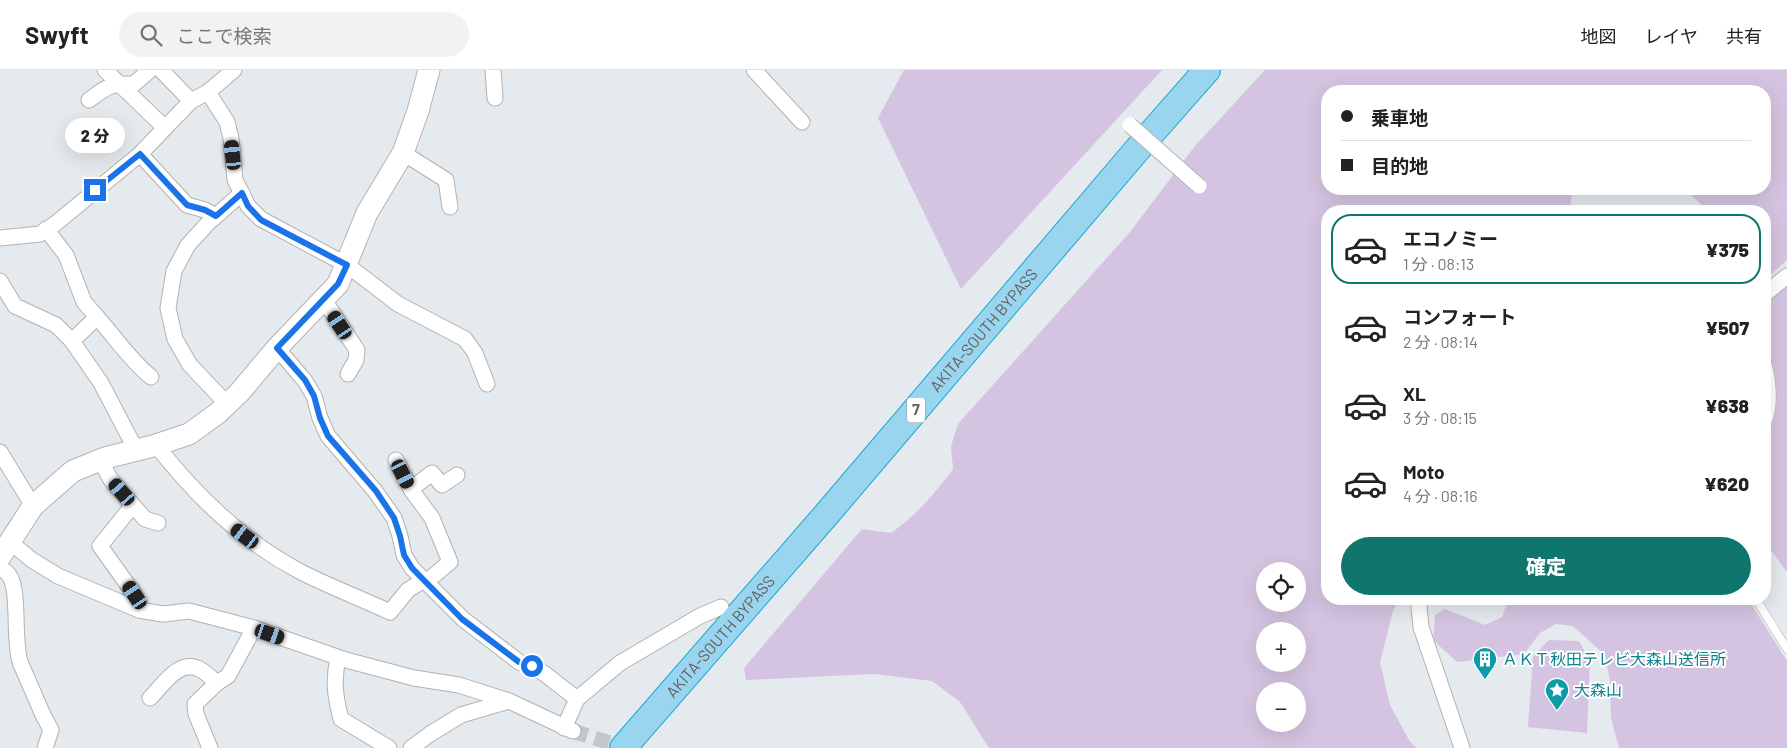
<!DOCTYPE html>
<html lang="ja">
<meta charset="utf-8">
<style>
body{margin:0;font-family:Barlow,"Noto Sans JP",sans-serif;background:#f2f2f2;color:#222;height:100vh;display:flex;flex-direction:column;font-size:19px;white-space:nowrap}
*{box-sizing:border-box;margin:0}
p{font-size:16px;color:#767676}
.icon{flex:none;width:28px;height:28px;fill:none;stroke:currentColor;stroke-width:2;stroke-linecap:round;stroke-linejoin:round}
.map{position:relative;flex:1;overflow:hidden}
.side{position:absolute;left:1321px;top:135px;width:450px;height:400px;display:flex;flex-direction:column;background:#fff;border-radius:20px;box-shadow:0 5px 20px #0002}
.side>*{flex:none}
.guide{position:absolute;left:1321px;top:15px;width:450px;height:110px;border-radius:20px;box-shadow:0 5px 20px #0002;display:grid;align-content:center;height:110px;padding:0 20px;background:#fff}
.tools{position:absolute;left:1256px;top:492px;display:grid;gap:10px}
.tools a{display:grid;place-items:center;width:50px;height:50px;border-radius:50%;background:#fff;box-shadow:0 5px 20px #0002;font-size:25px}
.end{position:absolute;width:22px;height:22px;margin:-11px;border:6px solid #1a73e8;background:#fff;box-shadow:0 0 0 2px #fff}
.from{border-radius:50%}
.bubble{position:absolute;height:35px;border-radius:18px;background:#fff;box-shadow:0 5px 20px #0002;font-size:16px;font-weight:800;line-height:35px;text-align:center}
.car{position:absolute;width:15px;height:30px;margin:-15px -8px;border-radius:6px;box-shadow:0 0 4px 1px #0007;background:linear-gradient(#222 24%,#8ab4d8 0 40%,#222 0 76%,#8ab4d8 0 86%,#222 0)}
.guide b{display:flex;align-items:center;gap:18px;height:48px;font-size:19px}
.guide b+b{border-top:1px solid #e0e0e0}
.guide i{width:12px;height:12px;background:#222}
ul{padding:9px 0 0;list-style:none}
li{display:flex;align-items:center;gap:15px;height:70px;margin:0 10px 8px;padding:0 10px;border:2px solid transparent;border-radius:20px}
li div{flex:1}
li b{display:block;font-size:19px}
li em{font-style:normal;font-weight:800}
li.active{border-color:#0f766e}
li>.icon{width:45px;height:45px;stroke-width:1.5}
.button{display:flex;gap:10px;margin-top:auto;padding:10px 20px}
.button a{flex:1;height:58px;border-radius:30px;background:#0f766e;color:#fff;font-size:20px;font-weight:800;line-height:58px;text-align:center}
header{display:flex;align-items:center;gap:30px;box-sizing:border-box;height:70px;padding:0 25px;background:#fff;border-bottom:1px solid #e0e0e0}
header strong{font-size:24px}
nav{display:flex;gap:28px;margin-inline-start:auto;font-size:18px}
.search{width:350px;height:45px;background:#f2f2f2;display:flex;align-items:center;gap:12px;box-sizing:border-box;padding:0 18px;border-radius:28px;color:#767676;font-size:19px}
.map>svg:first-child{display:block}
</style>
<header>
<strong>Swyft</strong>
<div class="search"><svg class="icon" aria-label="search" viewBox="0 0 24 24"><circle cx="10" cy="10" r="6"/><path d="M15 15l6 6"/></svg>ここで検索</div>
<nav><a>地図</a><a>レイヤ</a><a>共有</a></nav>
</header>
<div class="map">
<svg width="1787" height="678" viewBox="0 0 1787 678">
<rect width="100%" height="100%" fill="#e4eaed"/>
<g fill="#d4c4e1" fill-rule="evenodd">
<path d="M 904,0 L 1162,0 L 961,219 L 878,48 Z"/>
<path d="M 1265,0 L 1787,0 L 1787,190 L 1765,210 L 1765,141 L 1708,141 L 1685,119 L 1765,119 L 1765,21 L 1328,21 L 1328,119 L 1573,119 L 1569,141 L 1328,141 L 1328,529 L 1399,529 L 1393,541 L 1380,592 L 1390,635 L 1410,672 L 1417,678 L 989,678 L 960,632 L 932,611 L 874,604 L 746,610 L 744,598 L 862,459 L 891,463 C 917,444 934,425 953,399 L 951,376 L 958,354 L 1130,162 L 1195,76 ZM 1265,501 L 1298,501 L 1298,534 L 1265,534 ZM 1265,561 L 1298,561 L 1298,594 L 1265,594 ZM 1265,621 L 1298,621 L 1298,654 L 1265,654 Z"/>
<path d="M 1787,208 L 1787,502 L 1765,472 L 1765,220 Z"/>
<path d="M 1506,529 L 1748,529 L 1787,591 L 1787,678 L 1619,678 L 1611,648 L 1610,611 L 1605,585 L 1573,556 L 1556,554 L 1540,563 L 1524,584 L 1457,592 L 1433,570 L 1435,545 L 1445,539 L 1485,555 L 1502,547 L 1508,531 Z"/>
<path d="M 1549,570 L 1579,571 L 1590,591 L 1587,663 L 1528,657 L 1533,586 Z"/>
</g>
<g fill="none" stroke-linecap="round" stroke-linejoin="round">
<path stroke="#c4c7c9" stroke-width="15" stroke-dasharray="15 8" stroke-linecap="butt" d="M 573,661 L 625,678"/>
<g stroke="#b5b1af" stroke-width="9">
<g id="lane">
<path d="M 1765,287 C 1772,304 1776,340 1765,357"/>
<path d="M 1756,529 L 1787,579"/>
</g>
</g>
<g stroke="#b5b1af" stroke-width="17">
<g id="street">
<path d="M 105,0 L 165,58"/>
<path d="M 161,0 L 191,31"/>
<path d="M 493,0 L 495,28"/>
<path d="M 754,0 L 802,52"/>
<path d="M 208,22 L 227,52 L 231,68 L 235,110 L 248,136 L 261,149 L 347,195 L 398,234 L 465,269 L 475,283 L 487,314"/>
<path d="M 89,30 C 106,17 111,13 134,14 L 150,0"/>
<path d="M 403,83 L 446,110 L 450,137"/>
<path d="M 140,84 L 187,135 L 205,140 L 216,146"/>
<path d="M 46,159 L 66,185 L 84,232 L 97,247 L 72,271"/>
<path d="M 0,168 L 40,164 L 55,154 L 140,84 L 191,31 L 208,22 L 234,0"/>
<path d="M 0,211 L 15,236 L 56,255 L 72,271 L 101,313 L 136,380"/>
<path d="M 1765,224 L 1787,206"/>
<path d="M 324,230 L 357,280 L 356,290 L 348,304"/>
<path d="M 97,247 C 115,267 130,290 151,307"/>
<path d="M 277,278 L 305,311 L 314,326 L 320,348 L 328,366 L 375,421 L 394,448 L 400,466 L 404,485 L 412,498 L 463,549 L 519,592 L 532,596 L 545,604 L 577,629"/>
<path d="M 227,334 L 190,295 L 175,269 L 168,238 L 174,201 L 188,175 L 209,152 L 242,123"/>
<path d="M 156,375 C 196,426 241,470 299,501 C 328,516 360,528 390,542 L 408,520 L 424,510"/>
<path d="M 0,382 L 33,436"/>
<path d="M 100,390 L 111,410 L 145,449 L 158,453"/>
<path d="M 396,390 L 412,421 L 432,448 L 450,492 L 426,512"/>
<path d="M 411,419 L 432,403 L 442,415 L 457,405"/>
<path d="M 133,435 L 100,476 L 135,525 L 139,540"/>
<path d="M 10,472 L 32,490 L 58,506 L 139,540 L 163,544 L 189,541 L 254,558 L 346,590 L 414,608 L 459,615 L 509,631 L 573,661"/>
<path d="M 0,497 C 3,500 7,502 9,505 C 20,520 13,569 20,592 L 43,645 L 51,660 L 45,678"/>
<path d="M 1421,529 L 1419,537 L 1421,557 L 1462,678"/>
<path d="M 338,588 C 333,611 335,626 341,649 L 389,678"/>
<path d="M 150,628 C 163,615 180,587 201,600 C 207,603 212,609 217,613"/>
<path d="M 564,658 L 577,629 L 620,593 L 700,546 L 721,537"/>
<path d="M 210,678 L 196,644 L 195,634 L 217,613 L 228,606 L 254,558"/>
<path d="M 411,678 L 430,664 L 461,645 L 509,631"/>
</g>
</g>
<g stroke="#b7b2b1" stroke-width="23">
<path id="secondary" d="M 0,487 L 33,436 L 73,401 L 105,388 L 153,376 L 189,364 L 218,343 L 239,323 L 277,278 L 338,214 L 367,143 L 403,83 L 418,41 L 429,0"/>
</g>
<g stroke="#1da7d4" stroke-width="28">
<g id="highway">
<path id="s1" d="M 623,678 L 826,445 L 1148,67 L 1207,0"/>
</g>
</g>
<use href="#lane" stroke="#fff" stroke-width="8"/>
<use href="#street" stroke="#fff" stroke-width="15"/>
<use href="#secondary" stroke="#fff" stroke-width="21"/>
<use href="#highway" stroke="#99d5ef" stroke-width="26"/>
<g stroke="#b5b1af" stroke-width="17" stroke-linecap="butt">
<path id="street-bridge" d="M 1130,55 L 1199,116"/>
</g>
<use href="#street-bridge" stroke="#fff" stroke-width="15"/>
</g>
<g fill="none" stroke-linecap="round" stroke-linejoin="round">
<path stroke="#1a73e8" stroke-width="6" d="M 95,120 L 140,84 L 187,135 L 205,140 L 216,146 L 242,123 L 248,136 L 261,150 L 347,195 L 338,214 L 277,278 L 305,310 L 314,326 L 320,348 L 328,366 L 376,421 L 394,448 L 400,466 L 404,485 L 412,498 L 462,549 L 519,592 L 532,596"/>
</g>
<defs>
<g id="building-pin" transform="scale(1.25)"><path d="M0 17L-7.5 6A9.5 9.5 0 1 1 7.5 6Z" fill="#0f9aa8" stroke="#fff"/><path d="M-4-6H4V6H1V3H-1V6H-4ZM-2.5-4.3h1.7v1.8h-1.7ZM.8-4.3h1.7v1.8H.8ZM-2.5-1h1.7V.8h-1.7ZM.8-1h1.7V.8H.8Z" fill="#fff"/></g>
<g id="sight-pin" transform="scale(1.25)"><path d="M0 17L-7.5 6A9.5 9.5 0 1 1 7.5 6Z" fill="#0f9aa8" stroke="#fff"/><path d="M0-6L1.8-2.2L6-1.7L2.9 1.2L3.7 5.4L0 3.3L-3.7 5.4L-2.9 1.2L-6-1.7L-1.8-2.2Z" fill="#fff"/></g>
</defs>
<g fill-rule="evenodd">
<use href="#building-pin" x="1485" y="589"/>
<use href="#sight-pin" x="1557" y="620"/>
</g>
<g text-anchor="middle" stroke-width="4" stroke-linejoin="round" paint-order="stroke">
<rect fill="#fff" stroke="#928e8d" stroke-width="1" x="907" y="327.5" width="18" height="25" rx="4"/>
<g font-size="15" font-weight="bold" fill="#635d5c">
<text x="916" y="345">7</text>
</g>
<g font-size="16" fill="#635d5c" stroke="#fff">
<text dy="6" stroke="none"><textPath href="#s1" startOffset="552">AKITA-SOUTH BYPASS</textPath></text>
<text dy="6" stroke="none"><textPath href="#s1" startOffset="148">AKITA-SOUTH BYPASS</textPath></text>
</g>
<g font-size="16" fill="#0d838f" stroke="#fff" text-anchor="start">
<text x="1502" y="595">ＡＫＴ秋田テレビ大森山送信所</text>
<text x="1574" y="626">大森山</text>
</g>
</g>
</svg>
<div class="tools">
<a><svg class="icon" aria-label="locate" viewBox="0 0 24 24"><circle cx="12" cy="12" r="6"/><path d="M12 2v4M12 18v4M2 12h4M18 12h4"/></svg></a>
<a>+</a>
<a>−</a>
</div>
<i class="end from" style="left:532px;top:596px"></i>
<i class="end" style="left:95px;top:120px"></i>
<div class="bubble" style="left:65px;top:48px;width:60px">2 分</div>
<i class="car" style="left:233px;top:85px;rotate:354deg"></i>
<i class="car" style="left:340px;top:255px;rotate:326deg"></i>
<i class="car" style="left:403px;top:404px;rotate:153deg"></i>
<i class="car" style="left:122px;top:422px;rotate:319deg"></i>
<i class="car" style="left:245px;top:466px;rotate:307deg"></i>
<i class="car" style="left:135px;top:525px;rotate:326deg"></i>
<i class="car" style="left:270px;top:564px;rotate:109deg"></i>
<div class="guide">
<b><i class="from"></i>乗車地</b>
<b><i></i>目的地</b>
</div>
<section class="side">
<ul>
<li class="active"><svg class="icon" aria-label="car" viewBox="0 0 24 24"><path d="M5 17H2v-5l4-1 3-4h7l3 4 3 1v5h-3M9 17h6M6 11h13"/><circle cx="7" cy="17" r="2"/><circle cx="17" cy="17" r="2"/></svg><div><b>エコノミー</b><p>1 分 · 08:13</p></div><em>¥375</em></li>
<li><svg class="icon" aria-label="car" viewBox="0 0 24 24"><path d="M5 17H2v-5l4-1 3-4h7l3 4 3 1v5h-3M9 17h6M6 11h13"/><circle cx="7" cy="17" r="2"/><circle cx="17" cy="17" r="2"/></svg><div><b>コンフォート</b><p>2 分 · 08:14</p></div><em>¥507</em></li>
<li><svg class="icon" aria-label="car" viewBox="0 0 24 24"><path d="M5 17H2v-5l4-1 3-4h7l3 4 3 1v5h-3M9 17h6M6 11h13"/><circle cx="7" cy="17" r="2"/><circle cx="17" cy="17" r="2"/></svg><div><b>XL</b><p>3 分 · 08:15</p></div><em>¥638</em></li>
<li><svg class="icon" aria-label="car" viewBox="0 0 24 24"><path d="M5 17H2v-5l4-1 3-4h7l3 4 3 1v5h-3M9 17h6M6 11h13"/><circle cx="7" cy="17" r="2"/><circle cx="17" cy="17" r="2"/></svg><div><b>Moto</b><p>4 分 · 08:16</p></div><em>¥620</em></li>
</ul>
<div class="button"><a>確定</a></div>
</section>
</div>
